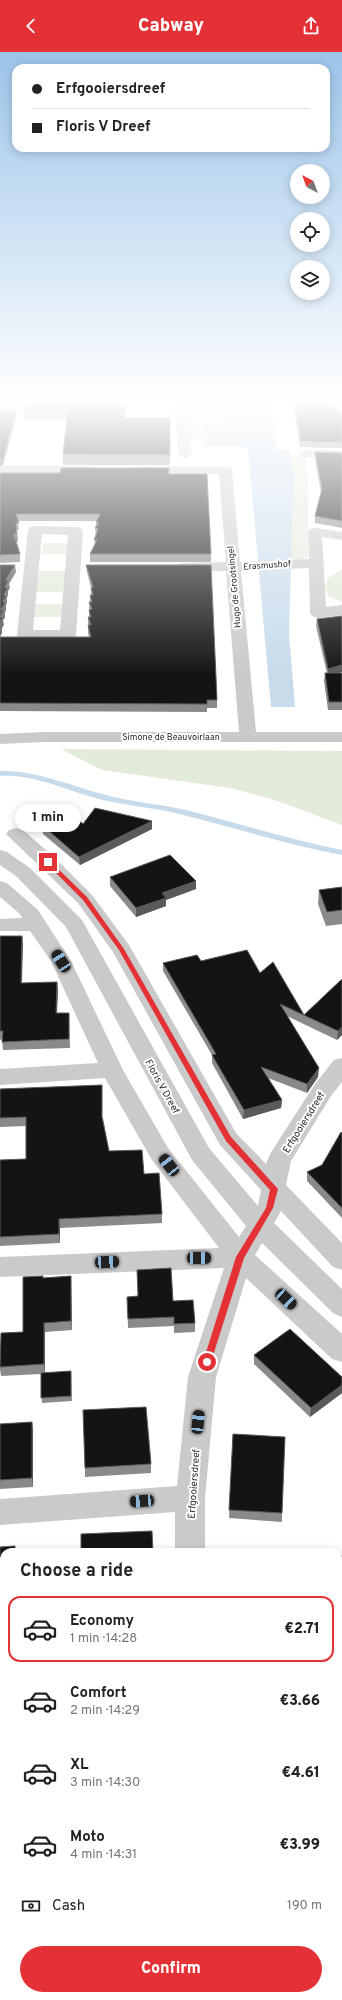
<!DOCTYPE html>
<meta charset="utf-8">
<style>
body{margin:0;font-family:Overpass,sans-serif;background:#f2f2f2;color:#222;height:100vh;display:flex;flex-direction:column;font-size:15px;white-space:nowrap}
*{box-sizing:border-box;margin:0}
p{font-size:13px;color:#767676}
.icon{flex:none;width:22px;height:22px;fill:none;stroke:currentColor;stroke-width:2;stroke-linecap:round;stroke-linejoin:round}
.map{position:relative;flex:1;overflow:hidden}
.details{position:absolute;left:0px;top:1496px;width:342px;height:452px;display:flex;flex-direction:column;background:#fff;border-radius:12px 12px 0 0;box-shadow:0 2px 10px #0003}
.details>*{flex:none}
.hud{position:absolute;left:12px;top:12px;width:318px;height:88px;border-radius:12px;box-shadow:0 2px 10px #0003;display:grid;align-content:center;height:88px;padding:0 20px;background:#fff}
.needle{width:26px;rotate:319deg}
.fabs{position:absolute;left:290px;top:112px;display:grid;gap:8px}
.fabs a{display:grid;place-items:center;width:40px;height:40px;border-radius:50%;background:#fff;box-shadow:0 2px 10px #0003;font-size:20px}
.end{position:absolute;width:18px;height:18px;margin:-9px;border:5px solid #e33136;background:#fff;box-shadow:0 0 0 2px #fff}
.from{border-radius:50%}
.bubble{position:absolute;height:28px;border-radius:14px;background:#fff;box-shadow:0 2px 10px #0003;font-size:13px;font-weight:800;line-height:28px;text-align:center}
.car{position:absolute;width:12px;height:24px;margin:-12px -6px;border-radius:5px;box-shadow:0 0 3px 1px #0007;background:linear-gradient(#222 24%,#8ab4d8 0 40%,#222 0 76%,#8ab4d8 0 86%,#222 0)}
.hud b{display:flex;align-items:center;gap:14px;height:38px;font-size:15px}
.hud b+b{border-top:1px solid #e0e0e0}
.hud i{width:10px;height:10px;background:#222}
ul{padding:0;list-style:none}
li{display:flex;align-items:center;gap:12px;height:66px;margin:0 8px 6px;padding:0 12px;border:2px solid transparent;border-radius:12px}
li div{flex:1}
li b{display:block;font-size:15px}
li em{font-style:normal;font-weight:800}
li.on{border-color:#e33136}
li>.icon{width:36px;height:36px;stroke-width:1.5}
h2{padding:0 20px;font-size:18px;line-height:48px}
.pay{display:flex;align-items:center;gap:10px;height:44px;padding:0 20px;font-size:15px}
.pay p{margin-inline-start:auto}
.cta{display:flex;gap:8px;margin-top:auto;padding:8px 20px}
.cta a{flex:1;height:46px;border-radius:24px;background:#e33136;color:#fff;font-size:16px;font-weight:800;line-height:46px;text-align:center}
header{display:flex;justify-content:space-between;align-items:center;height:52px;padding:0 20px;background:#e33136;color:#fff;font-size:18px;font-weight:800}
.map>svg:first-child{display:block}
</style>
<header><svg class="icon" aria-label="back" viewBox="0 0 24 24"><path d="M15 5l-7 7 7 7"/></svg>Cabway<svg class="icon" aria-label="share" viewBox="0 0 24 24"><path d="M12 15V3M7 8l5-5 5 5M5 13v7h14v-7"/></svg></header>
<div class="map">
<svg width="342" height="1948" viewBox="0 0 342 1948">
<rect width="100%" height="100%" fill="#fff"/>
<g fill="#e3ebdb">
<path d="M 170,356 L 215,357 L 221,358 L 224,362 L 170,362 Z"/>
<path d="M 188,364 L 225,364 L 219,368 L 202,370 L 204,387 L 188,387 Z"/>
<path d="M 291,403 L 306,404 L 308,430 L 308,506 L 291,509 L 294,423 Z"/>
<path d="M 43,491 L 69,491 L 68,502 L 42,502 Z"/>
<path d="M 342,517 L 342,550 L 329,545 L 324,535 L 328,526 Z"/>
<path d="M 39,519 L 66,519 L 63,540 L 36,540 Z"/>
<path d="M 34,552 L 62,552 L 61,565 L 32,565 Z"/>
<path d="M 61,697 L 342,699 L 342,773 L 272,747 L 230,736 L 102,718 Z"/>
</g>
<g fill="#c7dbeb">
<path d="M 170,351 L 271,351 L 277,398 L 290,398 L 294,423 L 289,582 L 295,655 L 271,655 L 248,397 L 241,394 L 204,394 L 202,370 L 224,366 L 223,360 L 221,358 L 170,356 Z"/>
<path d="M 0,719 C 36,718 71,734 106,743 C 132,750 160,752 186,758 C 238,771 289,787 342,798 L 342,803 C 288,793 236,776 183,763 C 157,756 129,754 103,748 C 69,740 36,722 0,724 Z"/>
</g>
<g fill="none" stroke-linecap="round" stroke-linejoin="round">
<g fill="#cacaca" fill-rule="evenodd">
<path d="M 333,351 L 342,351 L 342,367 L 336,363 Z"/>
<path d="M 0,353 L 20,353 L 26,357 L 20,361 L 0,361 Z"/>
<path d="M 182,359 L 188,363 L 192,402 L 185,406 L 178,402 L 176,363 Z"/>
<path d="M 307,398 L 342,398 L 342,406 L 302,405 L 300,402 L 302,399 Z"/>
<path d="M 0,414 L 90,414 L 95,415 L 97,418 L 95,421 L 90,422 L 0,422 Z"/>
<path d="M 140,414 L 230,415 L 232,418 L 240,510 L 309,507 L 308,480 L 310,477 L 315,476 L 342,480 L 342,488 L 322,485 L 326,555 L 342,553 L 342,563 L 318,566 L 312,564 L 310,561 L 309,516 L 241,519 L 256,680 L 342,680 L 342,690 L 44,690 L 0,692 L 0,682 L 44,680 L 239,680 L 226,519 L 182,519 L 177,518 L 175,515 L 177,512 L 182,511 L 226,510 L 219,422 L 135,421 L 133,418 L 135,415 Z"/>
<path d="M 35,474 L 76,475 L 81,476 L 83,479 L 76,583 L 74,586 L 25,588 L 19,586 L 17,583 L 28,478 L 30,475 ZM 42,482 L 68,483 L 60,578 L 33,578 Z"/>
<path d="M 16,776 L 23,778 L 55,806 L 92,843 L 129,893 L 236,1081 L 266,1112 L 270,1102 L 315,1032 L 334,1008 L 342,1006 L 342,1030 L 331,1044 L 291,1109 L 286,1133 L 342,1191 L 342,1218 L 333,1215 L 281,1159 L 274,1171 L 342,1237 L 342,1265 L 333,1261 L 262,1191 L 255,1203 L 342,1282 L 342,1310 L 332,1307 L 246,1226 L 216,1325 L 205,1446 L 205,1500 L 175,1500 L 175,1460 L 0,1473 L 0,1447 L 177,1434 L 188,1325 L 224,1216 L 0,1225 L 0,1205 L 219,1196 L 152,1108 L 105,1026 L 0,1033 L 0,1017 L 98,1011 L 51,909 L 30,879 L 0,879 L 0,867 L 22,866 L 20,862 L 0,845 L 0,829 L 7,831 L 38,858 L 71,909 L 123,1018 L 168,1096 L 239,1185 L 246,1174 L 192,1108 L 66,875 L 16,824 L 0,813 L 0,798 L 7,800 L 30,816 L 82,868 L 209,1096 L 258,1154 L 261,1138 L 220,1093 L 113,900 L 78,851 L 6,782 L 9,778 Z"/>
<rect x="338" y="1503" width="4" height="28"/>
<path d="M 4,1772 L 4,1806 L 0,1807 L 0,1773 Z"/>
<rect x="204" y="1944" width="38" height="4"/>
</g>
</g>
<g fill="#8a8a8a">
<path d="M 26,351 L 125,366 L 170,366 L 170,413 L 63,413 L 63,402 L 67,367 L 24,367 L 23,357 Z"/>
<path d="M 293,351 L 334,351 L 335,357 L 342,361 L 342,396 L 313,396 L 313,395 L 300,395 Z"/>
<path d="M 315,400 L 342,401 L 342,476 L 315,471 L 315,464 L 321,441 L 315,407 Z"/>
<path d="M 0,416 L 0,421 L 60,421 L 169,416 L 169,422 L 211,502 L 211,510 L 90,510 L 90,502 L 95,493 L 94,488 L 96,484 L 95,476 L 97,469 L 18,469 L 19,478 L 17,478 L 18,489 L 16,490 L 20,502 L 20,510 L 0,511 Z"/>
<path d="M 86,513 L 217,648 L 217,656 L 207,656 L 207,660 L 0,659 L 0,585 L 89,585 L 88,581 L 88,565 L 89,565 L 89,550 L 90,550 L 90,543 L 91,543 L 91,536 L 87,520 Z"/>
<path d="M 342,564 L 342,620 L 338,621 L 342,621 L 342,658 L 328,658 L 324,629 L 325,621 L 327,621 L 316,574 L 317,567 Z"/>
<path d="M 152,769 L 152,777 L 80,813 L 43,782 L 42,773 Z"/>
<path d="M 110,825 L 196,829 L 196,837 L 166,848 L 166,854 L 136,865 L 110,834 Z"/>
<path d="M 342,835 L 342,872 L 326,874 L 318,852 L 319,838 Z"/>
<path d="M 0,884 L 22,884 L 23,892 L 22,931 L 57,930 L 58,939 L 57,961 L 69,961 L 70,996 L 3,998 L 2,987 L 0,988 Z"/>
<path d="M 201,909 L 260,921 L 304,963 L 342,927 L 342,983 L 337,988 L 287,964 L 318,1025 L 307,1041 L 268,1026 L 282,1048 L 281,1056 L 243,1067 L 212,1011 L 212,1003 L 163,919 L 163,911 Z"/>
<path d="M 0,1037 L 103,1066 L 109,1099 L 144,1122 L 162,1162 L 162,1171 L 60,1176 L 60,1191 L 0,1194 L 0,1108 L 26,1107 L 26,1074 L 0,1075 Z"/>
<path d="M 342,1081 L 342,1166 L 307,1129 L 307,1120 L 322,1113 Z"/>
<path d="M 71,1224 L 72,1278 L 45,1280 L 45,1321 L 71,1324 L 72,1349 L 42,1351 L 41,1322 L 1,1324 L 0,1317 L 0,1305 L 23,1280 L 43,1226 Z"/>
<path d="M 127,1245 L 173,1249 L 195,1271 L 195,1280 L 174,1281 L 174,1274 L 128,1276 Z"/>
<path d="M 254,1303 L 342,1325 L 342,1341 L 310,1365 L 254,1312 Z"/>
<path d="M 32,1370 L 33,1379 L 33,1435 L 0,1437 L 0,1372 Z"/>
<path d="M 233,1382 L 282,1461 L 282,1470 L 229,1466 Z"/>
<path d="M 151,1412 L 151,1421 L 85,1425 L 85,1416 Z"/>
<path d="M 0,1495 L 4,1500 L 4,1761 L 0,1761 Z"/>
<path d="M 338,1798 L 342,1798 L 342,1944 L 293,1947 L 292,1944 L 338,1944 Z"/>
</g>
<g fill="#5a5a5a">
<path d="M 125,351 L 126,351 L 124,376 L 124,366 Z"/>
<path d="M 16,358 L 16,365 L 3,413 L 0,414 L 0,406 Z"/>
<path d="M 14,482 L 17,482 L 18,489 L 15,490 Z"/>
<path d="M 15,513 L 16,520 L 9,532 L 10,536 L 8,539 L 8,543 L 7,546 L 7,551 L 6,553 L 6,558 L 5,561 L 5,566 L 3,568 L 4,573 L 2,576 L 2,581 L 0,585 L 0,565 L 6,528 Z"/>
<path d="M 342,613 L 342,620 L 328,624 L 328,617 Z"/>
<path d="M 152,769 L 152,777 L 80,813 L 79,805 Z"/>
<path d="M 196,829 L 196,837 L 166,848 L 166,854 L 136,865 L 136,856 L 162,841 Z"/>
<path d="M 22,884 L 23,892 L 21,940 L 21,931 Z"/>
<path d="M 57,930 L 58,939 L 56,970 L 56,961 Z"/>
<path d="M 342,975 L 342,983 L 337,988 L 338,979 Z"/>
<path d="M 319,1016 L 318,1025 L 307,1041 L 307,1032 Z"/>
<path d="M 282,1048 L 281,1056 L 243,1067 L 244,1058 Z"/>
<path d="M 59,1167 L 60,1176 L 60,1191 L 59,1182 Z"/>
<path d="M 71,1224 L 71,1233 L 72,1278 L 71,1269 Z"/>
<path d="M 44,1271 L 45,1280 L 45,1321 L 44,1312 Z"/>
<path d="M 342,1333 L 342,1341 L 310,1365 L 311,1356 Z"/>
<path d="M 32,1370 L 33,1379 L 33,1435 L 32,1426 Z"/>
</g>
<g fill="#141414" stroke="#5a5a5a">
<path d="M 26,351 L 125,351 L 124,366 L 170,366 L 170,403 L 63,402 L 68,357 L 23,357 Z"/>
<path d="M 295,351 L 334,351 L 335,357 L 342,361 L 342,390 L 314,390 L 313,389 L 301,389 Z"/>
<path d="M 0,358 L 16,358 L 3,406 L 0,406 Z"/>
<path d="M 315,400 L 342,401 L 342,469 L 315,464 L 322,437 Z"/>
<path d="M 61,416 L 169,416 L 169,422 L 207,422 L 211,502 L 90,502 L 97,488 L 94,488 L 98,477 L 95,476 L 99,471 L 96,471 L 100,462 L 16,462 L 19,471 L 16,471 L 17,482 L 14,482 L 20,502 L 0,503 L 0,421 L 60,421 Z"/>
<path d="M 0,513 L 15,513 L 6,528 L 9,528 L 5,535 L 8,536 L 4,543 L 7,543 L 3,550 L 6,550 L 1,558 L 4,558 L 0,565 L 3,565 L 0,571 Z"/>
<path d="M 86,513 L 211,513 L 217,648 L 207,648 L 207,652 L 0,651 L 0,585 L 91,585 L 88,573 L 91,573 L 88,565 L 91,565 L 89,558 L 92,557 L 89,550 L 92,550 L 90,543 L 93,543 L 91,536 L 93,535 Z"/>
<path d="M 342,564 L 342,613 L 328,617 L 317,567 Z"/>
<path d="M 325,621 L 342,621 L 342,650 L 329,650 Z"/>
<path d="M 95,756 L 152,769 L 79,805 L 42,773 L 71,762 L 83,772 Z"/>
<path d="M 170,803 L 196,829 L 162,841 L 166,846 L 136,856 L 110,825 Z"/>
<path d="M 342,835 L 342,858 L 327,860 L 319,838 Z"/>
<path d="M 0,884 L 22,884 L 21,931 L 57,930 L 56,961 L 69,961 L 69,987 L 2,990 L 3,979 L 0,979 Z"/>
<path d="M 247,898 L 260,921 L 273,910 L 304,963 L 342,927 L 342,975 L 338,979 L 280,952 L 319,1016 L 307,1032 L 261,1015 L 282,1048 L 244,1058 L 212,1003 L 216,1002 L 163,911 L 197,903 L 201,909 Z"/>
<path d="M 102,1033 L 102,1065 L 109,1099 L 142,1098 L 144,1122 L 159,1121 L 162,1162 L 59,1167 L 59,1182 L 0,1185 L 0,1108 L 26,1107 L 26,1065 L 0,1066 L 0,1037 Z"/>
<path d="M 341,1080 L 342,1081 L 342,1156 L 307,1120 L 322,1113 Z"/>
<path d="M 171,1216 L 173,1249 L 193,1248 L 195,1271 L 174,1272 L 174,1265 L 128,1267 L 127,1245 L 138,1244 L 137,1218 Z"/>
<path d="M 43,1224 L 43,1226 L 71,1224 L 71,1269 L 44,1271 L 44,1312 L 0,1315 L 1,1281 L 23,1280 L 23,1225 Z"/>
<path d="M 290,1277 L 342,1325 L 342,1333 L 311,1356 L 254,1303 Z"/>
<path d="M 71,1319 L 71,1344 L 41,1346 L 41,1321 Z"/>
<path d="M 146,1355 L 151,1412 L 85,1416 L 83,1358 Z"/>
<path d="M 32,1370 L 32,1426 L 0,1428 L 0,1372 Z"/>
<path d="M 233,1382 L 285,1385 L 282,1461 L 229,1458 Z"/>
<path d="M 152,1479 L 153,1500 L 81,1500 L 81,1482 Z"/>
<path d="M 15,1494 L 15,1500 L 4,1500 L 4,1754 L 0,1754 L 0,1495 Z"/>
<rect x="338" y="1798" width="4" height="136"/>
<path d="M 89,1944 L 183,1944 L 183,1948 L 90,1948 Z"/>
</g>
<linearGradient id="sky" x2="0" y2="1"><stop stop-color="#9bc4e9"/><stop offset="0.56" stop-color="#fff"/><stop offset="1" stop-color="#fff" stop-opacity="0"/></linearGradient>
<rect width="342" height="623" fill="url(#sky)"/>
<path fill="#e33136" d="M 46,809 L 50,809 L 87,845 L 124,897 L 231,1085 L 278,1137 L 273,1156 L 244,1206 L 211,1310 L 207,1313 L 203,1310 L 236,1205 L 266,1156 L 270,1138 L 226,1089 L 119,898 L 83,848 L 46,811 Z"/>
<g text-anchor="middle" stroke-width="4" stroke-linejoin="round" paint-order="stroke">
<g font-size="9" fill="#2d2d2d" stroke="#fff">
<text transform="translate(267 513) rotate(-4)" y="3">Erasmushof</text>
<text transform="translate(234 535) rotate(-95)" y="3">Hugo de Grootsingel</text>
<text x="171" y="688">Simone de Beauvoirlaan</text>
</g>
<g font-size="10" fill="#2d2d2d" stroke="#fff">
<text transform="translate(163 1034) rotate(61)" y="4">Floris V Dreef</text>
<text transform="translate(303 1070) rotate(-58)" y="4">Erfgooiersdreef</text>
<text transform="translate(193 1432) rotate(-86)" y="4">Erfgooiersdreef</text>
</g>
</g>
</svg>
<div class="fabs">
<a><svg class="needle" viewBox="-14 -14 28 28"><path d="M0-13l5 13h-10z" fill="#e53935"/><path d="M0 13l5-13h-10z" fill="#767676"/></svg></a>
<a><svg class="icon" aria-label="locate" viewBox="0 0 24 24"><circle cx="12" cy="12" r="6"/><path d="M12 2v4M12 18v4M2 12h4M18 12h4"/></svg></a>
<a><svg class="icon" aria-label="layers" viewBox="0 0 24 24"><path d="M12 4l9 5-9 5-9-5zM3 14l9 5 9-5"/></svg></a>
</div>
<i class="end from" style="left:207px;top:1310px"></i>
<i class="end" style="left:48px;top:810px"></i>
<div class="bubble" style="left:15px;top:752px;width:66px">1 min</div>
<i class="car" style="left:61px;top:909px;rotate:327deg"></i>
<i class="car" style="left:169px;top:1113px;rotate:322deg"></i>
<i class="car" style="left:199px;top:1206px;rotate:90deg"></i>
<i class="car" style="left:107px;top:1210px;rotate:87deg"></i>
<i class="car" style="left:286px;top:1247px;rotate:133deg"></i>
<i class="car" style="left:198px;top:1370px;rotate:6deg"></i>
<i class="car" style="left:142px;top:1449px;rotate:266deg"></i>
<div class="hud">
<b><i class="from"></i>Erfgooiersdreef</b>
<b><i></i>Floris V Dreef</b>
</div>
<section class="details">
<h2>Choose a ride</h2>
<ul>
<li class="on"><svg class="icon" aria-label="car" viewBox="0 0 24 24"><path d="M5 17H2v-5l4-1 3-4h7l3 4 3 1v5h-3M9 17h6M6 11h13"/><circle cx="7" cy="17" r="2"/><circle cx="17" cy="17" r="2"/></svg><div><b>Economy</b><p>1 min · 14:28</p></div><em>€2.71</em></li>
<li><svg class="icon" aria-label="car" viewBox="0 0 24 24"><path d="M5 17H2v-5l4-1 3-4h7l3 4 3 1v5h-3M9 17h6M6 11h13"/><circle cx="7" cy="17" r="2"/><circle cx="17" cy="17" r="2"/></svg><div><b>Comfort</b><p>2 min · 14:29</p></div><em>€3.66</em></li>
<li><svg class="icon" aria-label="car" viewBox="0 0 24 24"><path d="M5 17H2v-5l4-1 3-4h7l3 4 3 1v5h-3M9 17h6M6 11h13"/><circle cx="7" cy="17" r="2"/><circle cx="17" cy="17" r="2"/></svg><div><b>XL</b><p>3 min · 14:30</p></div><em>€4.61</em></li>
<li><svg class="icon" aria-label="car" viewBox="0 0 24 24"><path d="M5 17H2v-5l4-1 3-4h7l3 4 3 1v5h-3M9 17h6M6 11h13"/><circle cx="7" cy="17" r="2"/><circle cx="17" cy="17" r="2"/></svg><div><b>Moto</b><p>4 min · 14:31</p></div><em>€3.99</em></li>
</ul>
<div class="pay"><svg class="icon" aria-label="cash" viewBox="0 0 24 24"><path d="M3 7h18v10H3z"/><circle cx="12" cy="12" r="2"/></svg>Cash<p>190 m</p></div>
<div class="cta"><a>Confirm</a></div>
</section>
</div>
